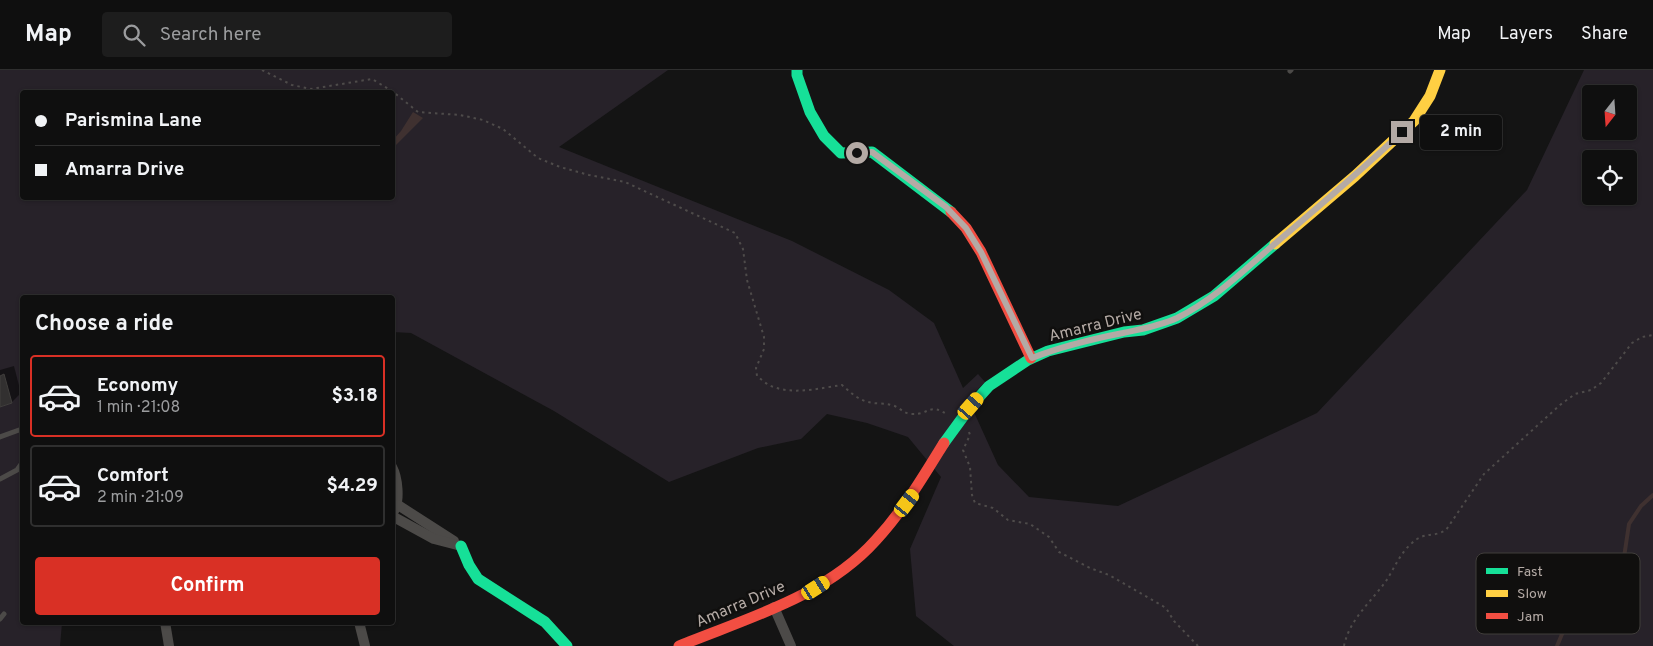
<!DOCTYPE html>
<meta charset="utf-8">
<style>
body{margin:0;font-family:Overpass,sans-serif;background:#1d1d1d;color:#f1f3f6;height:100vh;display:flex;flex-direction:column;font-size:19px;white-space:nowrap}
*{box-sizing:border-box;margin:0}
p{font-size:16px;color:#9b9c9e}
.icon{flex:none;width:28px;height:28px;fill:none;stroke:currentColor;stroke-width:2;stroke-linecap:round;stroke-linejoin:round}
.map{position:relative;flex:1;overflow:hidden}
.panel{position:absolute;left:20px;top:225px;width:375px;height:330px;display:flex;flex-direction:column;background:#0f0f0f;border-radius:5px;box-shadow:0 1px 4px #0004,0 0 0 1px #2f2f2f}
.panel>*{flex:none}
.banner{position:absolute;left:20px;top:20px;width:375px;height:110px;border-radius:5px;box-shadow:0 1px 4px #0004,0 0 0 1px #2f2f2f;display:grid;align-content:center;height:110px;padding:0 15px;background:#0f0f0f}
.needle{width:32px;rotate:197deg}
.tools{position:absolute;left:1582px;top:15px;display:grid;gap:10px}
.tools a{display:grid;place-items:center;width:55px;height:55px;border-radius:5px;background:#0f0f0f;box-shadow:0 1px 4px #0004,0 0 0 1px #2f2f2f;font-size:25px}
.end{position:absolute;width:22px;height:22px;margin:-11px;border:6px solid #b4aaa5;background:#111;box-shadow:0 0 0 2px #111}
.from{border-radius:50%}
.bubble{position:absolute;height:35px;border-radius:5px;background:#0f0f0f;box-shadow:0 1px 4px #0004,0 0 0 1px #2f2f2f;font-size:16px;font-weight:700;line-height:35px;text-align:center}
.car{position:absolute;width:15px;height:30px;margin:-15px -8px;border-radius:6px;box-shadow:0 0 4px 1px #0007;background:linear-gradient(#f5c518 24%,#345 0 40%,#f5c518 0 76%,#345 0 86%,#f5c518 0)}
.banner b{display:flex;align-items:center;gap:18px;height:48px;font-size:19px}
.banner b+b{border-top:1px solid #2f2f2f}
.banner i{width:12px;height:12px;background:#f1f3f6}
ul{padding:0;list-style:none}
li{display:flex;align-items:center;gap:15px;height:82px;margin:0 10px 8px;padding:0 5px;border:2px solid #2f2f2f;border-radius:5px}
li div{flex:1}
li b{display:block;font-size:19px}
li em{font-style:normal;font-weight:700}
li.current{border-color:#d93025}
li>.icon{width:45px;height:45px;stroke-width:1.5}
h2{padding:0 15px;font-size:22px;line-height:60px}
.primary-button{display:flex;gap:10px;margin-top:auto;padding:10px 15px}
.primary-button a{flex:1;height:58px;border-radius:5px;background:#d93025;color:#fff;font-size:20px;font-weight:700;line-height:58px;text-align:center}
header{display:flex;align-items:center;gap:30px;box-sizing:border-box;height:70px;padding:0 25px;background:#0f0f0f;border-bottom:1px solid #2f2f2f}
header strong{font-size:24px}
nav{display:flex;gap:28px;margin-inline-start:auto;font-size:18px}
.search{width:350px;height:45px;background:#1d1d1d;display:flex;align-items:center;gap:12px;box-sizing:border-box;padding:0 18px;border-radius:5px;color:#9b9c9e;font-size:19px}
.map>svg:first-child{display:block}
</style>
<header>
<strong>Map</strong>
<div class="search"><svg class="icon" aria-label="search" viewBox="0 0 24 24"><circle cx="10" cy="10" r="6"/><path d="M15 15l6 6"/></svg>Search here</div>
<nav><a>Map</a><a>Layers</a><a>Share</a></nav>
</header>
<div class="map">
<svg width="1653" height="576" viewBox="0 0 1653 576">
<rect width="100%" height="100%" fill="#141414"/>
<path fill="#272229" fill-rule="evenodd" d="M 0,0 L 668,0 L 559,77 L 792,171 L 889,220 L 934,253 L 963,318 L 978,304 L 985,312 L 968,329 L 998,395 L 1029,427 L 1118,436 L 1317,343 L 1527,120 L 1584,0 L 1653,0 L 1653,576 L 954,576 L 916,546 L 910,479 L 941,407 L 908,367 L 867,353 L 827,344 L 801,369 L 758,378 L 669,412 L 554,341 L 411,263 L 393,262 L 392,228 L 22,228 L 22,552 L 62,553 L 60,576 L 0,576 ZM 22,22 L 392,22 L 392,128 L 22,128 ZM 1591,24 L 1629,24 L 1629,61 L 1591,61 ZM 1591,89 L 1629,89 L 1629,126 L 1591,126 Z"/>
<path fill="#3f3130" d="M 413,42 L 423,48 L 393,78 L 393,70 L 401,61 Z"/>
<g fill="#0007">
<path d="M 14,296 L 21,323 L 12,332 L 0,336 L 0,300 Z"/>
<path d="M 256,552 L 273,552 L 271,556 Z"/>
</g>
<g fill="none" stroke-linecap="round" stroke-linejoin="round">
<path stroke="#3f3130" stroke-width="4" d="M 1557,576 L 1565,557 L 1597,540 L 1623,494 L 1629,454 L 1641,436 L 1653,425"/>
</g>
<path fill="#323030" stroke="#403e3c" d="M 4,304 L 12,333 L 0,337 L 0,306 Z"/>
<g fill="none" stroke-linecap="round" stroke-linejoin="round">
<g stroke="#4e4b4a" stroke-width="2" stroke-dasharray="2.5 4" stroke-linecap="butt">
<path d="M 262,0 L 292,15 L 311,19 L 372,9 L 392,21 L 418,42 L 460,45 L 483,50 L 503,59 L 538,88 L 560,97 L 589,105 L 625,112 L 735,163 L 743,179 L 747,210 L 764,267 L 764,279 L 756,298 L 757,306 C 761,309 765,313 769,315 C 791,326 820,318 842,315 C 850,322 857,329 868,332 C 875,334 884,333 891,335 C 899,336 903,344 912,344 C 929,345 929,332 948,345"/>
<path d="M 969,362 L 970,365 L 963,380 L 970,397 L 972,425 L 975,433 L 993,438 L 1008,450 L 1030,454 L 1049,467 L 1059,482 L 1090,498 L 1109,505 L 1166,538 L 1174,551 L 1198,576"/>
<path d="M 1344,576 C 1349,550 1371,532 1386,511 C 1394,499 1400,483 1412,473 C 1425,461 1433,468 1446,460 L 1484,404 L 1560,335 L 1575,324 L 1591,320 L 1601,313 L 1632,273 L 1642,267 L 1653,265"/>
</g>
<g stroke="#4c4a48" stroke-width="5">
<path d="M 1290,1 L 1291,0"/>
<path d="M 0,367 L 19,360 L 22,362"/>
<path d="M 0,409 L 17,400 L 22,393"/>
<path d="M 0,549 L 4,544"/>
</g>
<g stroke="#4c4a48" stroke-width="10">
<path d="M 392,397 C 398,408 400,431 394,441"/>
<path d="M 398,435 L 454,471"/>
<path d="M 392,446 L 434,469 L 461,476"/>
<path d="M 774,537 L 791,576"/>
<path d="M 165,552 L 169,576"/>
<path d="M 359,552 L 365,576"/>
</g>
<g stroke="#16e098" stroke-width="11">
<path d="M 797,0 L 797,5 L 810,42 L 824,66 L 841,83 L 872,82 L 951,142"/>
<path d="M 944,373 L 971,336 L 989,316 L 1028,290 L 1048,281 L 1124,262 L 1143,260 L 1177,248 L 1214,226 L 1275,174"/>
<path d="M 461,476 L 469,495 L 478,509 L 545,552 L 567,576"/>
</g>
<path stroke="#ffcf43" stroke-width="11" d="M 1275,174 L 1355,106 L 1414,51 L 1430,26 L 1440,0"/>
<g stroke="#f24e42" stroke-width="11">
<path d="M 951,142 L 966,158 L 981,182 L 1031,288"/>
<path d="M 679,576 C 747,548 825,527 876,470 C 903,441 923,407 944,373"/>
</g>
</g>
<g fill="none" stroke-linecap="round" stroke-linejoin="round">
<path stroke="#b4aaa5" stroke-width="6" d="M 857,83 L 872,82 L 946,137 L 966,158 L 981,182 L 1032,288 C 1060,277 1092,269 1123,263 C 1141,259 1160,256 1177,248 C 1213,230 1241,203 1271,177 C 1316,139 1360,102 1402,62"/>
</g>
<g text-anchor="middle" stroke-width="5" stroke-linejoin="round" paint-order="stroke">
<g font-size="16" fill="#b4aaa5" stroke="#100f0e">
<text transform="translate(1095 254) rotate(-14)" y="6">Amarra Drive</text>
<text transform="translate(740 533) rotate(-23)" y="6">Amarra Drive</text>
</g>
</g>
<rect x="1476" y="483" width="164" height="81" rx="8" fill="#100f0e" stroke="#413e3b" stroke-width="1"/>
<rect x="1486" y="498" width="22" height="6" fill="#16e098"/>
<rect x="1486" y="520" width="22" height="7" fill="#ffcf43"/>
<rect x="1486" y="543" width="22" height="6" fill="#f24e42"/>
<g font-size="14" fill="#b4aaa5">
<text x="1517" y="506">Fast</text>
<text x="1517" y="528">Slow</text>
<text x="1517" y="551">Jam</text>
</g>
</svg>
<div class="tools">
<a><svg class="needle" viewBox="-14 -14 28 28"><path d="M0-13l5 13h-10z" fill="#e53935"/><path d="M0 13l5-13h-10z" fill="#9b9c9e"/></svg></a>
<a><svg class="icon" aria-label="locate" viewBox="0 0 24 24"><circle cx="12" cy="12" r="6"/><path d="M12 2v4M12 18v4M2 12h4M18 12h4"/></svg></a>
</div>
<i class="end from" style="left:857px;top:83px"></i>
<i class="end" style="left:1402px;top:62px"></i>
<div class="bubble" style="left:1420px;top:45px;width:82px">2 min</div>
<i class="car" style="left:971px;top:336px;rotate:41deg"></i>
<i class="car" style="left:907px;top:433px;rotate:37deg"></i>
<i class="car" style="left:816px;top:518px;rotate:58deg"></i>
<div class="banner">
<b><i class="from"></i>Parismina Lane</b>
<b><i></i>Amarra Drive</b>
</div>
<section class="panel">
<h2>Choose a ride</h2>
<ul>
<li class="current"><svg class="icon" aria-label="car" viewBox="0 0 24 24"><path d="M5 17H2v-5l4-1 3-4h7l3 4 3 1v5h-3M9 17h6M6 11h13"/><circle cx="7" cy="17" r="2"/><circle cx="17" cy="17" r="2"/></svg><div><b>Economy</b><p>1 min · 21:08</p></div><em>$3.18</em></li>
<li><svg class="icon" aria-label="car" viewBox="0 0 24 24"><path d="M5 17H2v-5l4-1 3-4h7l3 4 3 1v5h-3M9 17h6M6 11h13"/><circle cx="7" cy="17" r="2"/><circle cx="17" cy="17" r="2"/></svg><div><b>Comfort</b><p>2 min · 21:09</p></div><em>$4.29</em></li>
</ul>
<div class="primary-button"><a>Confirm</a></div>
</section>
</div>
